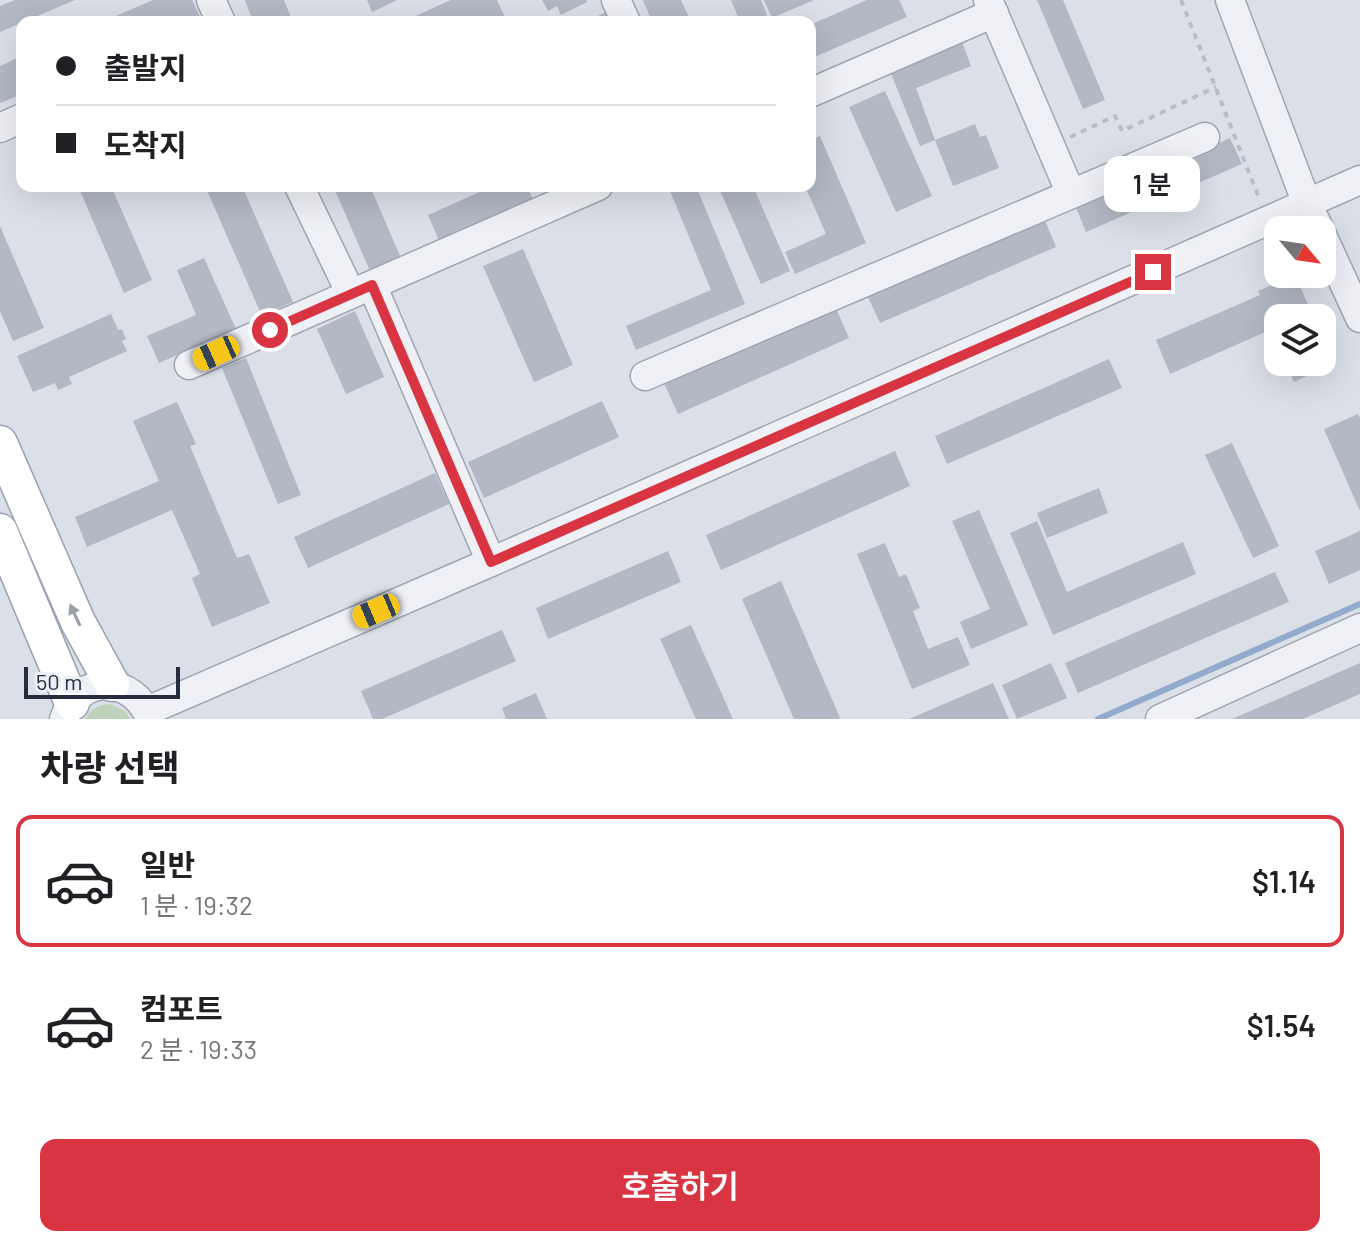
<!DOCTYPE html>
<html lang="ko">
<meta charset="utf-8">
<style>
body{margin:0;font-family:Barlow,"Noto Sans KR",sans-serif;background:#f2f2f2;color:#202124;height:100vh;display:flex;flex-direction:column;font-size:30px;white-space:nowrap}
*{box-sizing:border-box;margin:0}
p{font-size:26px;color:#757577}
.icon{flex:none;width:44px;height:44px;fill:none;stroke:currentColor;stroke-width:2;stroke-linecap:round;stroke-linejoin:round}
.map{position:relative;height:719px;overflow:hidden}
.sheet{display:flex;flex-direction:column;background:#fff;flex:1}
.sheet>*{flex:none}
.top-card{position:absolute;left:16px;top:16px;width:800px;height:176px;border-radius:16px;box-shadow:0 8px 32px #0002;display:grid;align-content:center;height:176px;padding:0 40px;background:#fff}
.needle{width:52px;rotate:119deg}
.tools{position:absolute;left:1264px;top:216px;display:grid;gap:16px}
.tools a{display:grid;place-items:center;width:72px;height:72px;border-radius:16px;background:#fff;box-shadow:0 8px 32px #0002;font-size:40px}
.scale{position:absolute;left:24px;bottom:20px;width:156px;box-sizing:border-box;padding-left:8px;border:4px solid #242c3e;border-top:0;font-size:22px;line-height:28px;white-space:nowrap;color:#242c3e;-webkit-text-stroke:6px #eaeef5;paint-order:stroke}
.end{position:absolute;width:36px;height:36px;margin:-18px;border:10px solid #d83441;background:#fff;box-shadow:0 0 0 4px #fff}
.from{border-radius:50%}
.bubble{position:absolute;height:56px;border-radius:16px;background:#fff;box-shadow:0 8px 32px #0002;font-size:26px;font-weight:600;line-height:56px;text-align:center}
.car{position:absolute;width:24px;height:48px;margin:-24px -12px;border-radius:10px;box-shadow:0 0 6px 2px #0007;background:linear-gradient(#f5c518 24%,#345 0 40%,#f5c518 0 76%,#345 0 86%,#f5c518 0)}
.top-card b{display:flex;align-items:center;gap:28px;height:76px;font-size:30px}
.top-card b+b{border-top:2px solid #e0e0e0}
.top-card i{width:20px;height:20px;background:#202124}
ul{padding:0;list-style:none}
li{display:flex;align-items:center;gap:24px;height:132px;margin:0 16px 12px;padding:0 24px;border:4px solid transparent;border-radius:16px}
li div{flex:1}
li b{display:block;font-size:30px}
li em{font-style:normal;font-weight:600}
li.selected{border-color:#d83441}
li>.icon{width:72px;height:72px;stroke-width:1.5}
h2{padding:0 40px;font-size:36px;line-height:96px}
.primary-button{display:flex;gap:16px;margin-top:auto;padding:16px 40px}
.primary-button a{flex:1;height:92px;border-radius:16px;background:#d83441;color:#fff;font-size:32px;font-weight:600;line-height:92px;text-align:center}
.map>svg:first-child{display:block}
</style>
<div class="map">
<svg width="1360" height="719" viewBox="0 0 1360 719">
<rect width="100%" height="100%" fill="#dbdfe7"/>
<path fill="#c0d2bb" d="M 110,704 L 125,711 L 130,719 L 85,719 C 91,709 98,705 110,704 Z"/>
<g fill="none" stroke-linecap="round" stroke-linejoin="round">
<path stroke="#92aacb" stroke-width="6" d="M 1098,719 L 1360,604"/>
</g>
<g fill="#b2b8c4">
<path d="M 15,0 L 75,0 L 0,32 L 0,6 Z"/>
<path d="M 153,0 L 192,0 L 200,17 L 189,22 L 102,22 Z"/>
<path d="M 245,0 L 284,0 L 292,20 L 286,22 L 253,22 Z"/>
<path d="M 367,0 L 397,0 L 372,12 Z"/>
<path d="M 451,0 L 497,0 L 507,22 L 402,22 Z"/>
<path d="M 542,0 L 586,0 L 587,2 L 561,15 L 557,6 L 548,11 Z"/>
<path d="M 643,0 L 681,0 L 691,22 L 652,22 Z"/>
<path d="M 731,0 L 761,0 L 767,15 L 752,22 L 740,22 Z"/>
<path d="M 764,0 L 814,0 L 772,18 Z"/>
<path d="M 867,0 L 899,0 L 907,17 L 810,59 L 810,25 Z"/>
<path d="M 1037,0 L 1063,0 L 1105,100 L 1083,109 Z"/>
<path d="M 606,12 L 611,22 L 586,22 Z"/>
<path d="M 962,42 L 971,66 L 916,88 L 935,140 L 975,124 L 980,137 L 986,135 L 999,168 L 953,186 L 935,140 L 920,146 L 890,71 Z"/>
<path d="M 22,56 L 22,94 L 0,103 L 0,66 Z"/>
<path d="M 885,91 L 932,196 L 896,212 L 849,107 Z"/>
<path d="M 820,136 L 866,243 L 795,274 L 785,252 L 826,234 L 805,186 L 810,186 L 810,140 Z"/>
<path d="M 1230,138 L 1242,164 L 1086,232 L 1075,205 Z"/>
<path d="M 78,186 L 111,186 L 152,280 L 124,293 Z"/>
<path d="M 205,186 L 242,186 L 293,302 L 262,316 Z"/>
<path d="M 333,186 L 370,186 L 401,258 L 370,271 Z"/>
<path d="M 493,186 L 527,186 L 534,202 L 440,243 L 428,215 Z"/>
<path d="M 668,186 L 696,186 L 745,304 L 636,350 L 626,326 L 711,290 Z"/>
<path d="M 718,186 L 753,186 L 790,271 L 761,284 Z"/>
<path d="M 1044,218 L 1056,247 L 880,323 L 867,295 Z"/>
<path d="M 0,226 L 44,328 L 13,341 L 0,311 Z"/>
<path d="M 523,249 L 573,365 L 534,382 L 483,266 Z"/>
<path d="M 204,258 L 236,329 L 159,363 L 147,336 L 196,315 L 177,270 Z"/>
<path d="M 1295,275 L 1314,318 L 1278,318 L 1278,347 L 1270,330 L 1170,374 L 1156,340 L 1260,295 L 1258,291 Z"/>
<path d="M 835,306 L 849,338 L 678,414 L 664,383 Z"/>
<path d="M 355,311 L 384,377 L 346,394 L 317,329 Z"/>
<path d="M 111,314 L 118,330 L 122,329 L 126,339 L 122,341 L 127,351 L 69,377 L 72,384 L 58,390 L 55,383 L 33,392 L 17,356 Z"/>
<path d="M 1322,336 L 1334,363 L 1294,382 L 1285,362 L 1322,362 Z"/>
<path d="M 246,358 L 301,495 L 278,504 L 222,368 Z"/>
<path d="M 1109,359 L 1122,388 L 947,464 L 935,436 Z"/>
<path d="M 602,401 L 619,437 L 484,498 L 468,462 Z"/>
<path d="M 177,402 L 196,444 L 190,446 L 237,558 L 249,554 L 270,603 L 212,627 L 192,578 L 200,574 L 172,510 L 87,547 L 75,517 L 159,481 L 133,421 Z"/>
<path d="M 1358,414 L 1360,418 L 1360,511 L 1324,429 Z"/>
<path d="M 1232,443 L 1279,546 L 1253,558 L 1205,455 Z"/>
<path d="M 895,451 L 910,486 L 721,570 L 706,535 Z"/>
<path d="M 435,473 L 449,504 L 308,568 L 294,537 Z"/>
<path d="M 1099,488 L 1108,513 L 1047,538 L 1037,513 Z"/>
<path d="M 979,510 L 1028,625 L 971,649 L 960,622 L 990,609 L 952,521 Z"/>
<path d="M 1037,521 L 1067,592 L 1183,542 L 1196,574 L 1053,635 L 1010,533 Z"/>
<path d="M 1360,531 L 1360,570 L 1329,584 L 1315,551 Z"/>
<path d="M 885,543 L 899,577 L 906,574 L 920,608 L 913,611 L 928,649 L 958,637 L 970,665 L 912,689 L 857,554 Z"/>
<path d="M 668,551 L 681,582 L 548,639 L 536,608 Z"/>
<path d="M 1275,572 L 1289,602 L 1078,693 L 1065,663 Z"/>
<path d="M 781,581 L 840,718 L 838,719 L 794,719 L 742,599 Z"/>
<path d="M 691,625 L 733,719 L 696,719 L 660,639 Z"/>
<path d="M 502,630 L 516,661 L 382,719 L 373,719 L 361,691 Z"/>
<path d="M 1051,663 L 1067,698 L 1017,719 L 1002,685 Z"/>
<path d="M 1360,663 L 1360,694 L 1303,719 L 1232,719 Z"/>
<path d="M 993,683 L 1009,719 L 909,719 Z"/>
<path d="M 536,693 L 547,719 L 506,719 L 502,708 Z"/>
</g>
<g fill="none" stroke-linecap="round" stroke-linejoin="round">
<g stroke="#a0a6b1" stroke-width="31">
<g id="minor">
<path d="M 211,0 L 221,22"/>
<path d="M 616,0 L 626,22"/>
<path d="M 988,0 L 1071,194"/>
<path d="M 1230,0 L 1307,204 L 1320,230"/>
<path d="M 810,93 L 994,13"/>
<path d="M 0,128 L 22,118"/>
<path d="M 299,186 L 351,294"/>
<path d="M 1322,235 L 1360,318"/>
<path d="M 372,285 L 491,562"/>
<path d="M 189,365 L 598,186"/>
<path d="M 645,376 L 1205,137"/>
<path d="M 147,711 L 491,562 L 1360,180"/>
<path d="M 64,719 C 79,673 134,675 150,719"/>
<path d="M 1160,719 L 1360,628"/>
</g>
</g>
<g stroke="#99a2b4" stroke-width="37">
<g id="major">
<path d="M 0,443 L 78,622 L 112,684"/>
<path d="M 0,531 L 72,703"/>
</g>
</g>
<g stroke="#b9bdc5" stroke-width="4" stroke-dasharray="6 6" stroke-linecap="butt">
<path d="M 1181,0 L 1259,198"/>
<path d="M 1070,137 L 1115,116 L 1122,131 L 1216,87"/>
</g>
<use href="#minor" stroke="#eef0f5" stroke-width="28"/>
<use href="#major" stroke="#fff" stroke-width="34"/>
</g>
<defs><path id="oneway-solid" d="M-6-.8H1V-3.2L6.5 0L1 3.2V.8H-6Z" transform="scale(2)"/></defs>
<use fill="#9ca0a8" href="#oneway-solid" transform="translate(75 615) rotate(-115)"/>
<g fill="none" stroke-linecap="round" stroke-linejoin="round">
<path stroke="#d83441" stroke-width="10" d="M 270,330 L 372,285 L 491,562 L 1153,272"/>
</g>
</svg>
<div class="tools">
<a><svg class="needle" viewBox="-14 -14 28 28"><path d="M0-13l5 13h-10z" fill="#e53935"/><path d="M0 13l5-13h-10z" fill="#757577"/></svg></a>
<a><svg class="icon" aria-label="layers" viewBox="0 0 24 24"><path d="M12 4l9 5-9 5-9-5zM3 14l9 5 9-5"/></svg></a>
</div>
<div class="scale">50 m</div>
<i class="end from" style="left:270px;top:330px"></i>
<i class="end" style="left:1153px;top:272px"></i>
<div class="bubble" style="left:1104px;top:156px;width:96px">1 분</div>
<i class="car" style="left:216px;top:353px;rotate:246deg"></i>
<i class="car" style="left:376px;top:611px;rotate:247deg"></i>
<div class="top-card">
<b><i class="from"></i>출발지</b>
<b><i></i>도착지</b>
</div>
</div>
<section class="sheet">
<h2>차량 선택</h2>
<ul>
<li class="selected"><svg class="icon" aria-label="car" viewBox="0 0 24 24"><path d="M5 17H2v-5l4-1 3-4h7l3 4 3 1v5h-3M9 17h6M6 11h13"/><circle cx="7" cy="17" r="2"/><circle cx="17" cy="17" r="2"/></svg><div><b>일반</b><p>1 분 · 19:32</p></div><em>$1.14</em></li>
<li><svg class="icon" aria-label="car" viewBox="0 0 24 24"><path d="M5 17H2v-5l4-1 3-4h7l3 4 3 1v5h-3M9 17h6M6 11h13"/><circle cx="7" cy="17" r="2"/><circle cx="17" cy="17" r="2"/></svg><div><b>컴포트</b><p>2 분 · 19:33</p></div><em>$1.54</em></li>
</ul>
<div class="primary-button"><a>호출하기</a></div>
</section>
